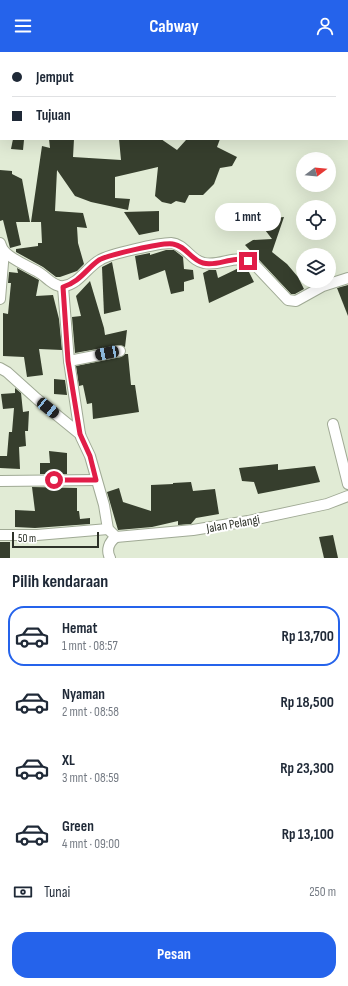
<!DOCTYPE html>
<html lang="id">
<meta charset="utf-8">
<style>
body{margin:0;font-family:"Sofia Sans Condensed",sans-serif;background:#f2f2f3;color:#1f2937;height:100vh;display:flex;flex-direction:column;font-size:15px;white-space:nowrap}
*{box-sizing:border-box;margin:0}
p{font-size:13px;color:#747a83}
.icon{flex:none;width:22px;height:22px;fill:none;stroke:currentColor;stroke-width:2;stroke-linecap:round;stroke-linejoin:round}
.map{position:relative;height:506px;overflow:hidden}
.details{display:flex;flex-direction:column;background:#fff;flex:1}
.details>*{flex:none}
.guide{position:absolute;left:0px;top:0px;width:348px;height:88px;box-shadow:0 4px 16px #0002;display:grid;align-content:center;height:88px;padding:0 12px;background:#fff}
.needle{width:26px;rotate:74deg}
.controls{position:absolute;left:296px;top:100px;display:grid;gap:8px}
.controls a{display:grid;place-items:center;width:40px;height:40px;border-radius:50%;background:#fff;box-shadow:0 4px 16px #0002;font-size:20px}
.scale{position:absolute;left:12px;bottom:10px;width:87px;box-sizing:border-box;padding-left:4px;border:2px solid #2d3128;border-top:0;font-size:11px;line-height:14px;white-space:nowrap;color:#2d3128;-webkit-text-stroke:3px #fff;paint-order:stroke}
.end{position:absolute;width:18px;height:18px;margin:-9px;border:5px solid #e11d48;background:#fff;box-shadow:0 0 0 2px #fff}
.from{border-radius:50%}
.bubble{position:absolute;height:28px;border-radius:14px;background:#fff;box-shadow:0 4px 16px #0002;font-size:13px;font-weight:700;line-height:28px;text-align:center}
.car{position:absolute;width:12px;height:24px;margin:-12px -6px;border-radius:5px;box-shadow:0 0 3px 1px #0007;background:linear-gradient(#222 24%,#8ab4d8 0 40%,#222 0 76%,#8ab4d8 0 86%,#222 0)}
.guide b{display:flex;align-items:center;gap:14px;height:38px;font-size:15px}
.guide b+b{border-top:1px solid #e0e1e3}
.guide i{width:10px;height:10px;background:#1f2937}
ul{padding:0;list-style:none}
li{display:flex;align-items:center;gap:12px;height:60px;margin:0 8px 6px;padding:0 4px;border:2px solid transparent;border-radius:16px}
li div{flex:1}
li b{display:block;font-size:15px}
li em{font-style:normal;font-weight:700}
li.active{border-color:#2563eb}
li>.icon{width:36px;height:36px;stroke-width:1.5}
h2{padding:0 12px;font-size:18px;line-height:48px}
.pay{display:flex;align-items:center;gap:10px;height:44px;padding:0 12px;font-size:15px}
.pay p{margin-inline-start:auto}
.action{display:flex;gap:8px;margin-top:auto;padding:8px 12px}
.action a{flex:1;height:46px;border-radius:16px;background:#2563eb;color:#fff;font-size:16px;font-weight:700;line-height:46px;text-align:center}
header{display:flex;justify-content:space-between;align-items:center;height:52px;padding:0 12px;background:#2563eb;color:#fff;font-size:18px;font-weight:700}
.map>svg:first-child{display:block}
</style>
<header><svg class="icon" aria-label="menu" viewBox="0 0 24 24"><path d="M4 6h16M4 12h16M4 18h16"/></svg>Cabway<svg class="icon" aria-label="person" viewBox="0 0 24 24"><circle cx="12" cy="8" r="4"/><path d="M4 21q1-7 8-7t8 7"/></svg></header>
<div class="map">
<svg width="348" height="506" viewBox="0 0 348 506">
<rect width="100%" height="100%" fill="#e1ebd5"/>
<g fill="#363e2d">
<path d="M 13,87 L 24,88 L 23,98 L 11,97 Z"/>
<path d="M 49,87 L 74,87 L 73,105 L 121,108 L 119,87 L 161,87 L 177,98 L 186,88 L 220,87 L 217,95 L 237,105 L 232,114 L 220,116 L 214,132 L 203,143 L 189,143 L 185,151 L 176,149 L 171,152 L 162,150 L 155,144 L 158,115 L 115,125 L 115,146 L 130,147 L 128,158 L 91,150 L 75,144 L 57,118 L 55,159 L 83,161 L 87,176 L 77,175 L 78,191 L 84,212 L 77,219 L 60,225 L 56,225 L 43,215 L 16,200 L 16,197 L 38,194 L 38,191 L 42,191 L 41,170 L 31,170 L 42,94 L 50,96 Z"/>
<path d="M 0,118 L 12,119 L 12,122 L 22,127 L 30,170 L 16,170 L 21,193 L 10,196 L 3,168 L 0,169 Z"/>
<path d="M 159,159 L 159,179 L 139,183 L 124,160 Z"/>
<path d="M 274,161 L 275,166 L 284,165 L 272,200 L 287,212 L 298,225 L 304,237 L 295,242 L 291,242 L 245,193 L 253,188 L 272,187 L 262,174 L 260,166 Z"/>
<path d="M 166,198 L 174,198 L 183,205 L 184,217 L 193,218 L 194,227 L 184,230 L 184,239 L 171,242 L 165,218 L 139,228 L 135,204 L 150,201 L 150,203 Z"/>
<path d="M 112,210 L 121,258 L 104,262 L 102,215 Z"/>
<path d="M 243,214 L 247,216 L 254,230 L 209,251 L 203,221 L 209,218 L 216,218 L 218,226 Z"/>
<path d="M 17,216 L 39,228 L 36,244 L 53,243 L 59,267 L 62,298 L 39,297 L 43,323 L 27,325 L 24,305 L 3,304 L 3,261 L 8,262 L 11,231 L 8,231 L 9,220 L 18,221 Z"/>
<path d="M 90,229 L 104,276 L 105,283 L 127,278 L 125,295 L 119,293 L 75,301 L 72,265 L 81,264 L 76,244 Z"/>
<path d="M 348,233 L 348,264 L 337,236 Z"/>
<path d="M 125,302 L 128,302 L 131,333 L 135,333 L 139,360 L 93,367 L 92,351 L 87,352 L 83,333 L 79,334 L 76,314 L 121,305 Z"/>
<path d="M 54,327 L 65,328 L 67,343 L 54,342 Z"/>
<path d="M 15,336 L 21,341 L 23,360 L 29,359 L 28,379 L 25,379 L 26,394 L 19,395 L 20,417 L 0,416 L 0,404 L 7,404 L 9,380 L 12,380 L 14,356 L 3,357 L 1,342 L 15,341 Z"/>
<path d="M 49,399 L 67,401 L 67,422 L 40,422 L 40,411 L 50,411 Z"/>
<path d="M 278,412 L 278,418 L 315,414 L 320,430 L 258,442 L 254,430 L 242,429 L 239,416 Z"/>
<path d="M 191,430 L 193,439 L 215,437 L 219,462 L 196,466 L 191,472 L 178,473 L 178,469 L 152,475 L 118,478 L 107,440 L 119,436 L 123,450 L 151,459 L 151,433 L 173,432 L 173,431 Z"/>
<path d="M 32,435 L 77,436 L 77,459 L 79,459 L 80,467 L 90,466 L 90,472 L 35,476 L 15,475 L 15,458 L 35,459 Z"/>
<path d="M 333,483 L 338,506 L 324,506 L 319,485 Z"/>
<rect x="0" y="490" width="10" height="16"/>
</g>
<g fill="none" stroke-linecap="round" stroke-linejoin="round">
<g stroke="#a0aa95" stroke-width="12">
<g id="minor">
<path d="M 0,191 C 1,193 2,197 4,199 C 12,208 28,214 38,220 C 42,222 46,226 50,229 C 54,232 58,235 64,234 C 79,232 87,215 100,208 C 109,202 159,191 171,191 C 185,192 191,209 204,211 C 222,215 236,200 254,212 L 288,248 L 296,249 L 323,234 L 348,226"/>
<path d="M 63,235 L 69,309 L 80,382"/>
<path d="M 0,247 L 4,199"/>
<path d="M 69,309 L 120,299"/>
<path d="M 0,316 L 7,320 L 37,347 L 80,382 L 81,385 L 90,404 L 104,453 L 108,477 L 116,485 C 109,490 106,498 110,506"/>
<path d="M 333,372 L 348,432"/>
<path d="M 0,429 L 96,428"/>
<path d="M 0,483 L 37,483 L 108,477"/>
<path d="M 116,485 L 193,478 L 248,469 L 327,452 L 348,444"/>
</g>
</g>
<use href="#minor" stroke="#fff" stroke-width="10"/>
</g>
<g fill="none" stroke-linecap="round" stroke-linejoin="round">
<path stroke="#e11d48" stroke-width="5" d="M 54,428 L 96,428 L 90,404 L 80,382 L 68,309 L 63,235 C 81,229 85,218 99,208 C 108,203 163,190 173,192 C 186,194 191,208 203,211 C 218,215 233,203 248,209"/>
</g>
<g text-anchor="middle" stroke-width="4" stroke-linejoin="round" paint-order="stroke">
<g font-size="13" fill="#2d3128" stroke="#fff">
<text transform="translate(233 471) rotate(-10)" y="5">Jalan Pelangi</text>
</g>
</g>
</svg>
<div class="controls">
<a><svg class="needle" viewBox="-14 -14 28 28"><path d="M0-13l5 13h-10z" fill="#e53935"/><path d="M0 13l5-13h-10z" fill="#747a83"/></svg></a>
<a><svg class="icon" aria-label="locate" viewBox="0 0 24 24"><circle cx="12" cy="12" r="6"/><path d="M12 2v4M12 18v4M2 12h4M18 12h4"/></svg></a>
<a><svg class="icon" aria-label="layers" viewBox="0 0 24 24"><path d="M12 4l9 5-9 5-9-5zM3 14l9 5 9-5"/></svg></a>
</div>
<div class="scale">50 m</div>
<i class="end from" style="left:54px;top:428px"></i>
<i class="end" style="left:248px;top:209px"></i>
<div class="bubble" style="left:215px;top:151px;width:66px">1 mnt</div>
<i class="car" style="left:107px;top:301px;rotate:259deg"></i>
<i class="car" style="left:48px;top:356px;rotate:129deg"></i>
<div class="guide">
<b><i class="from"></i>Jemput</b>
<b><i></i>Tujuan</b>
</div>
</div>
<section class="details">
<h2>Pilih kendaraan</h2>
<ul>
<li class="active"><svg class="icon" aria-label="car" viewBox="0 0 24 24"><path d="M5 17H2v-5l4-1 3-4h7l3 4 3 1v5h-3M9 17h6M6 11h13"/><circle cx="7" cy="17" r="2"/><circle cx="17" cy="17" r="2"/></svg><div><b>Hemat</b><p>1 mnt · 08:57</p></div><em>Rp 13,700</em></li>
<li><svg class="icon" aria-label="car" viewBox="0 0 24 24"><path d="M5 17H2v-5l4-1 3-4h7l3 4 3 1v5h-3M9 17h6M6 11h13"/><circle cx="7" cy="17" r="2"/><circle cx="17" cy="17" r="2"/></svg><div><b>Nyaman</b><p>2 mnt · 08:58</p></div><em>Rp 18,500</em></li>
<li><svg class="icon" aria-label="car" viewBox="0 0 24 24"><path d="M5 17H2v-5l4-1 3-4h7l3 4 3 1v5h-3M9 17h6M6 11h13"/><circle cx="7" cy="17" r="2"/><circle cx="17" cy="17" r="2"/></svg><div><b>XL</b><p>3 mnt · 08:59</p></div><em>Rp 23,300</em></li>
<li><svg class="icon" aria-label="car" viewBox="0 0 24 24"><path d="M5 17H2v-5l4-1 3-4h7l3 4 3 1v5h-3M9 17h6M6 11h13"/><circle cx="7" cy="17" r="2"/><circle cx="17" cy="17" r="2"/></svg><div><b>Green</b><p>4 mnt · 09:00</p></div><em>Rp 13,100</em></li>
</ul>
<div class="pay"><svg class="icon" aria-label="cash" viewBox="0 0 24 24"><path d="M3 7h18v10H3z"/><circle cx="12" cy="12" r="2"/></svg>Tunai<p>250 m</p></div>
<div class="action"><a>Pesan</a></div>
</section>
